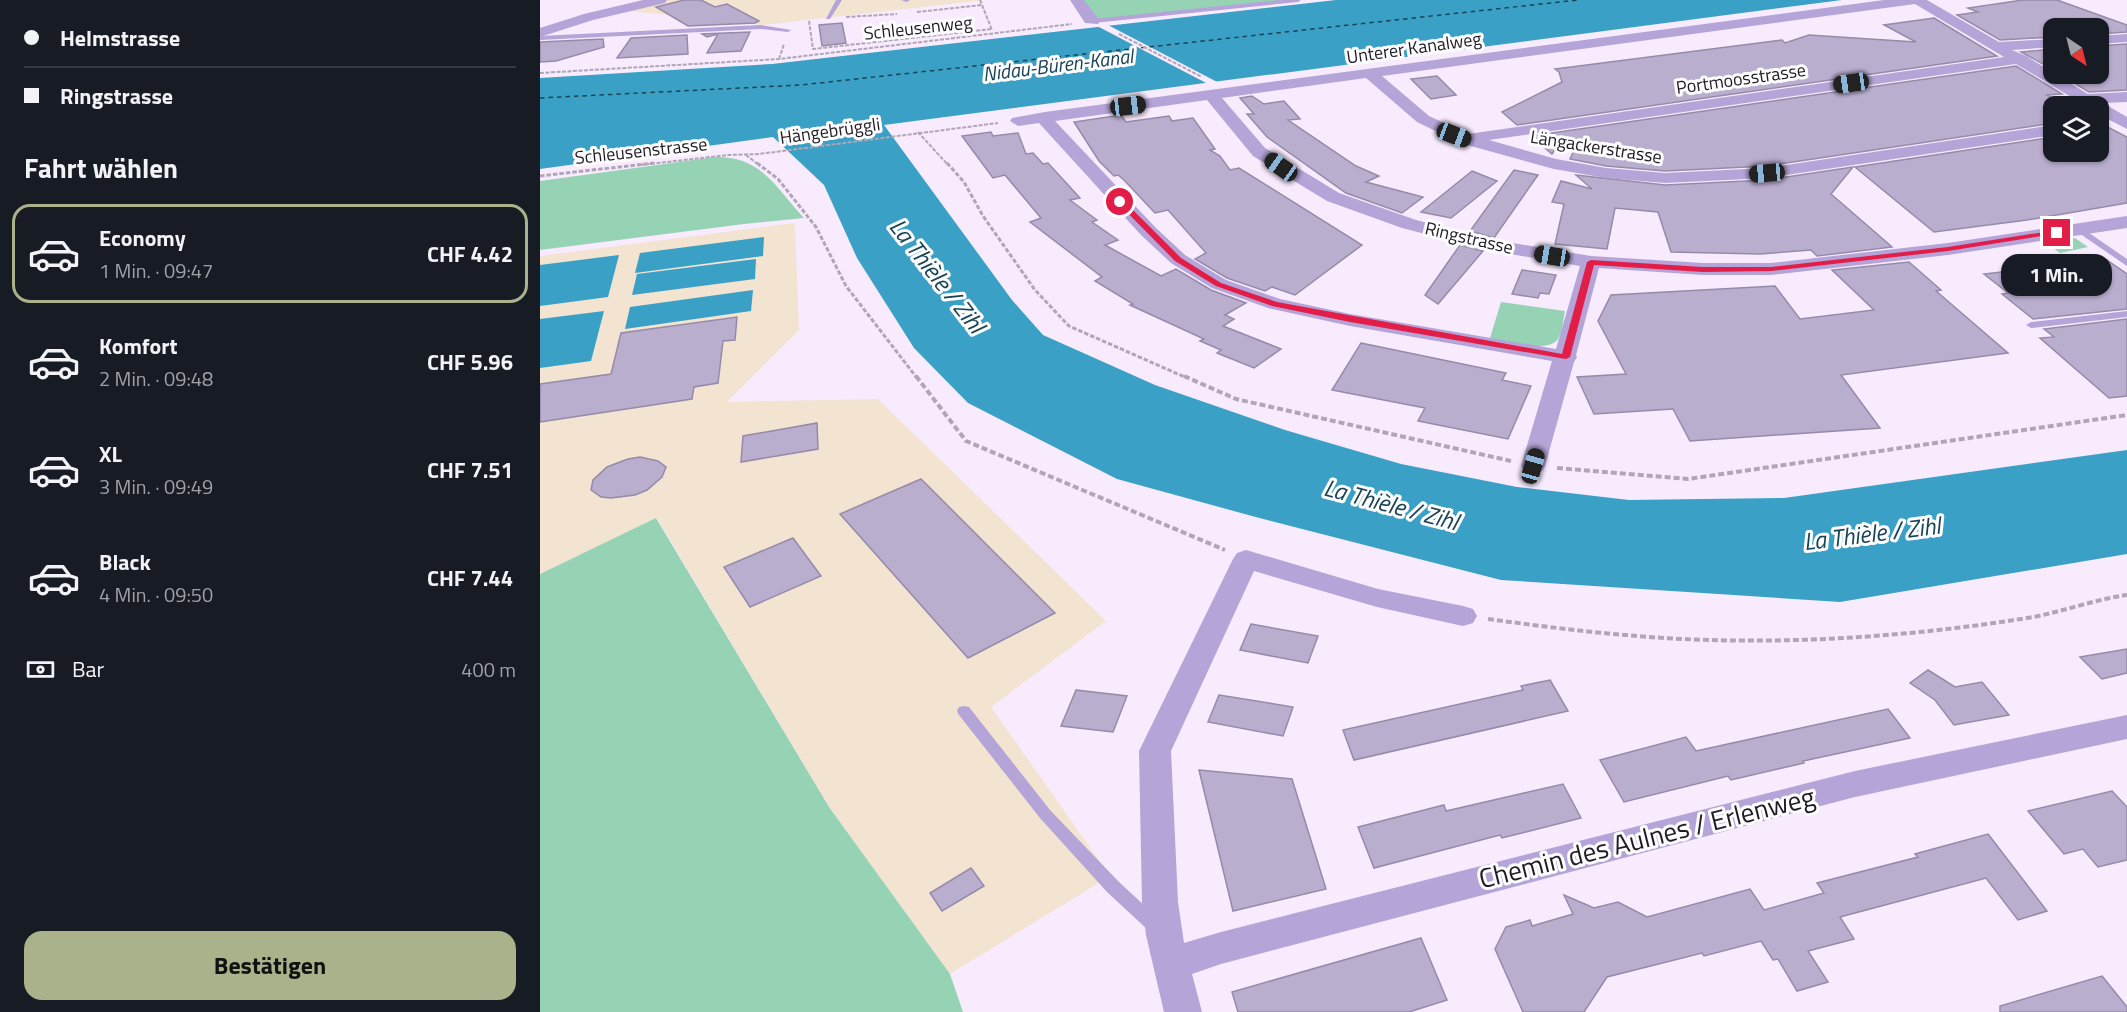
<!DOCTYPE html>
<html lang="de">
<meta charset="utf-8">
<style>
body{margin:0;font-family:"Titillium Web",sans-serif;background:#20242c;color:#f1f3f6;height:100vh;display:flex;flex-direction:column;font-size:22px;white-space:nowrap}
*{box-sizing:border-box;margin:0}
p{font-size:20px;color:#9ea1a6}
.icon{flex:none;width:33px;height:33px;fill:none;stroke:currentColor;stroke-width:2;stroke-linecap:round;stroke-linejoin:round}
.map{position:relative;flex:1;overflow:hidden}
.panel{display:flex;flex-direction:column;background:#171b24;width:540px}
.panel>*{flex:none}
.top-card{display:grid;align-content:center;height:132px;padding:0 24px;background:#171b24}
.needle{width:39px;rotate:145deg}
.fabs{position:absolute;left:1503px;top:18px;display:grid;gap:12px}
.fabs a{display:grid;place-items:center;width:66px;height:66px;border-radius:12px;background:#171b24;box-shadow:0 2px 4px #0004;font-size:30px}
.end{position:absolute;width:27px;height:27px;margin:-14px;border:8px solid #e11d48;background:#fff;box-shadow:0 0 0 3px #fff}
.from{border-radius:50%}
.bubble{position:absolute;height:42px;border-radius:18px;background:#171b24;box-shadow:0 2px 4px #0004;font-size:20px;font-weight:700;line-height:42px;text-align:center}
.car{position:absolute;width:18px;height:36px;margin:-18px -9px;border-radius:8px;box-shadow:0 0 4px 2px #0007;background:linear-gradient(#222 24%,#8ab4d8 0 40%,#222 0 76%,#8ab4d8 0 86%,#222 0)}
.top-card b{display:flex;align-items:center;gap:21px;height:57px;font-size:22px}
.top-card b+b{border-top:2px solid #363941}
.top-card i{width:15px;height:15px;background:#f1f3f6}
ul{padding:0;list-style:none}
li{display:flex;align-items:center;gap:18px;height:99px;margin:0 12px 9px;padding:0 12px;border:3px solid transparent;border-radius:18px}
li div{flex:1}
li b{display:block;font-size:22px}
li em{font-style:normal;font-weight:700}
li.current{border-color:#a9b28a}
li>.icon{width:54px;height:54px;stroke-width:1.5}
h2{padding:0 24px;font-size:27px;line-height:72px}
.pay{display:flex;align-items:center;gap:15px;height:66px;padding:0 24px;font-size:22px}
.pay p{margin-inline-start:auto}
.primary-button{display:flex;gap:12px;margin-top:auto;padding:12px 24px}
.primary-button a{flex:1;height:69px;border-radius:18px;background:#a9b28a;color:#111;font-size:24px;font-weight:700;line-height:69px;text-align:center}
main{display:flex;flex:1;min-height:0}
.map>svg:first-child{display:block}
</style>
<main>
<section class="panel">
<div class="top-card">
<b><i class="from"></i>Helmstrasse</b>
<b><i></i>Ringstrasse</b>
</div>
<h2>Fahrt wählen</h2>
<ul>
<li class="current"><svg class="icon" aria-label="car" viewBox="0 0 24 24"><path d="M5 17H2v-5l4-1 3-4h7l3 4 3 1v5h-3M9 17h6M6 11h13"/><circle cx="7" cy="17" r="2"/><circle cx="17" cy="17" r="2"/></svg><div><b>Economy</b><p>1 Min. · 09:47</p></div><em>CHF 4.42</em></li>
<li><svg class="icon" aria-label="car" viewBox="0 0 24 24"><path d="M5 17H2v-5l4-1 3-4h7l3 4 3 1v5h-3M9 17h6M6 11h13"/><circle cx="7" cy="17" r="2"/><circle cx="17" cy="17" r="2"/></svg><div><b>Komfort</b><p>2 Min. · 09:48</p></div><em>CHF 5.96</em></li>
<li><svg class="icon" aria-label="car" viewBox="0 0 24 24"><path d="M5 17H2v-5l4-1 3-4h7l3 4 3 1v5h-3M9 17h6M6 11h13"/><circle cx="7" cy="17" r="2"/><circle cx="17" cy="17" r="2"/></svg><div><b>XL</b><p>3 Min. · 09:49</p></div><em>CHF 7.51</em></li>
<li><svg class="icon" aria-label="car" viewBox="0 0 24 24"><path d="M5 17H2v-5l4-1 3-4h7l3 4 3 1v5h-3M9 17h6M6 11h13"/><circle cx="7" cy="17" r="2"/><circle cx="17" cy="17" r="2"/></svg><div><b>Black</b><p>4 Min. · 09:50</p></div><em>CHF 7.44</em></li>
</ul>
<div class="pay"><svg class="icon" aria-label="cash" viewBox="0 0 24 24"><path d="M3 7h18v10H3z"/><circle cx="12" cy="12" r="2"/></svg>Bar<p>400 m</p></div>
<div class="primary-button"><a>Bestätigen</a></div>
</section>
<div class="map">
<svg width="1587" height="1012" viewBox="0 0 1587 1012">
<rect width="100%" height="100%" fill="#f8ebfe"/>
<g fill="#f3e3d1">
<path d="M 121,0 L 445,0 L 223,25 L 80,10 Z"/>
<path d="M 255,223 L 259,330 L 187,402 L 338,399 L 566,621 L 451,707 L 570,876 L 410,974 L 289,807 L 117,518 L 0,574 L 0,256 Z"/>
</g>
<g fill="#96d3b4">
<path d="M 537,0 L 752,0 L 550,20 Z"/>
<path d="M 175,157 C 222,156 236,188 264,218 L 204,224 L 0,250 L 0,181 Z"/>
<path d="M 1535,238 L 1548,247 L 1520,253 L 1505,242 Z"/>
<path d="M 961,302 L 1025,311 C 1023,319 1023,332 1018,339 C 1009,354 964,341 950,338 Z"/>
<path d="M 116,518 L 289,807 L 410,974 L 423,1012 L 0,1012 L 0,574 Z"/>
</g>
<g fill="#3ba0c5">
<path d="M 796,0 L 1302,0 L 344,125 L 472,300 L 503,335 L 615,385 L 745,430 L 861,464 L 977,487 L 1089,500 L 1244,498 L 1587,450 L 1587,554 L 1300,602 L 961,580 L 712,516 L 577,479 L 428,403 L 374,348 L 317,258 L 284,185 L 233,137 L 0,169 L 0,78 L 232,64 Z"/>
<path d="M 224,237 L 223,256 L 95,273 L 100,253 Z"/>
<path d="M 79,255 L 68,297 L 0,306 L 0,265 Z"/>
<path d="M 216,259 L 215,279 L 92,295 L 97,274 Z"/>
<path d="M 213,290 L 211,311 L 85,329 L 90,307 Z"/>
<path d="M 64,311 L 51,361 L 0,368 L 0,319 Z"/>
</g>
<path fill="#f8ebfe" d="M 566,24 L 681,84 L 670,85 L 557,26 Z"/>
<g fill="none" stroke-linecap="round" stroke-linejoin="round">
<path stroke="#194455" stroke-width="1.5" stroke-dasharray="4.5 4" stroke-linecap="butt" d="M 0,98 L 261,85 L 1038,0"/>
</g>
<g fill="#baaecf" stroke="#968aaa" stroke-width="1.5">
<path d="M 144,0 L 161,0 L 175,7 L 187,4 L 219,21 L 215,23 L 148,26 L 116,7 Z"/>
<path d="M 1483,0 L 1517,0 L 1587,25 L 1587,32 L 1558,34 L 1558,28 L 1514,28 L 1514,37 L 1460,40 L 1417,15 L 1438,12 L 1428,8 Z"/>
<path d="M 1394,18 L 1457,56 L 977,125 L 962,112 L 1022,82 L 1019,72 L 1015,69 L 1242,40 L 1245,43 L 1269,35 L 1376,42 L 1344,25 Z"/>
<path d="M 302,23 L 306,43 L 282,46 L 279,25 Z"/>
<path d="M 210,32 L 201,51 L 167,53 L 178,34 L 167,37 L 162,34 Z"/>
<path d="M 147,35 L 148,54 L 77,58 L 91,38 Z"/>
<path d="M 63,39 L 64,47 L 16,61 L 0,62 L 0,42 Z"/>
<path d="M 1587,44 L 1587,90 L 1549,92 L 1519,74 L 1558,74 L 1558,46 Z"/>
<path d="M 1514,49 L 1514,70 L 1481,52 Z"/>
<path d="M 1476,66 L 1522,94 L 1507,95 L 1529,106 L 1514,106 L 1514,123 L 1227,166 L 1125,171 L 1066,166 L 1030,159 L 1037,144 L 1023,137 L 1012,154 L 991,136 Z"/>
<path d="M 897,76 L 916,95 L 891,99 L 871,79 Z"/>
<path d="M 712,96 L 724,104 L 744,101 L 760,119 L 748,120 L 816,166 L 839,176 L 826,182 L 883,197 L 862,213 L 806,193 L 727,137 L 707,114 L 714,114 L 700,98 Z"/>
<path d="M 581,115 L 586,122 L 629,116 L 632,121 L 653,118 L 675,149 L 670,150 L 680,156 L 690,170 L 699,168 L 822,245 L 755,295 L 732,287 L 725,291 L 687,278 L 655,259 L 666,253 L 628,210 L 615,213 L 584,180 L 578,175 L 574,176 L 559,161 L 534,122 Z"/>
<path d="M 1558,122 L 1587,137 L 1587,203 L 1487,220 L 1394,232 L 1315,167 L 1514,137 L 1514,152 L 1558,152 Z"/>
<path d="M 451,132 L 453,136 L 478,133 L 486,154 L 493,153 L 503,164 L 508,163 L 540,198 L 530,200 L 557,220 L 552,222 L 578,240 L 565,245 L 621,276 L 636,269 L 671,290 L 706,303 L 685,315 L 694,319 L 683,326 L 741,349 L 714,368 L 677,353 L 681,350 L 660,341 L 664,339 L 590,305 L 593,304 L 555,281 L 562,277 L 490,222 L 501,218 L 465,175 L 453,178 L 422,136 Z"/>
<path d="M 1313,167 L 1291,194 L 1352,247 L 1277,256 L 1271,250 L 1220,254 L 1131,252 L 1118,212 L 1075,208 L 1067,249 L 1015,244 L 1024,204 L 1012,202 L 1021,181 L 1052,189 L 1036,175 L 1125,185 L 1227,180 Z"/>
<path d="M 974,170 L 998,175 L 954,238 L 930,231 Z"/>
<path d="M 932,171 L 957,181 L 911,218 L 881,212 Z"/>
<path d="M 920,245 L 943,251 L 898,304 L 885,295 Z"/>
<path d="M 1567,260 L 1587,274 L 1587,309 L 1493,319 L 1462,294 L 1468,293 L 1444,274 Z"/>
<path d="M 1369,262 L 1401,290 L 1396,291 L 1468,353 L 1301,375 L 1340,428 L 1150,441 L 1133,409 L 1054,414 L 1037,377 L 1086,374 L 1058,321 L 1071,295 L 1235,286 L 1260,319 L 1334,310 L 1292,270 Z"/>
<path d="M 982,270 L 1016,275 L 1009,294 L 1000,293 L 998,298 L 972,294 Z"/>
<path d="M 197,317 L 195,340 L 183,341 L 178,383 L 154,387 L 152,399 L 0,422 L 0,384 L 71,374 L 81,333 Z"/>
<path d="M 1587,319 L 1587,396 L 1569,398 L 1500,338 L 1514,337 L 1504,329 Z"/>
<path d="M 821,343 L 966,373 L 962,380 L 991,386 L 968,439 L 878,421 L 885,408 L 792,390 Z"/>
<path d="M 277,423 L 278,449 L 201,462 L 203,436 Z"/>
<path d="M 100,457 L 118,461 L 126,467 L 122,477 L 107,490 L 95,495 L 71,498 L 61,497 L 51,490 L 53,480 L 67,467 L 88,459 Z"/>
<path d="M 381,479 L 515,613 L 428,658 L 300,514 Z"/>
<path d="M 253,538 L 281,576 L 210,607 L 184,567 Z"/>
<path d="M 711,624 L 778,636 L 768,663 L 700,650 Z"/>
<path d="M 1587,649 L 1587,673 L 1562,679 L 1540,657 Z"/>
<path d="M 1388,670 L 1415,687 L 1442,682 L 1469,715 L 1414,725 L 1395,700 L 1370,683 Z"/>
<path d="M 1010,680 L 1028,711 L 814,760 L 803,730 L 983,690 L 981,686 Z"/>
<path d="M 536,690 L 587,696 L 573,732 L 521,726 Z"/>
<path d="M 679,695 L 753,707 L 743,736 L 668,722 Z"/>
<path d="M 1348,709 L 1370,738 L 1263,761 L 1264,763 L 1191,780 L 1188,776 L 1084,802 L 1060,760 L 1146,737 L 1156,751 Z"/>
<path d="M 659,770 L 752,779 L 786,889 L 693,911 Z"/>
<path d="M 1023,784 L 1041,818 L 962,838 L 960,835 L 834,868 L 818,827 L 904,805 L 906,811 Z"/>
<path d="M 1572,791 L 1587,807 L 1587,860 L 1558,867 L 1543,849 L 1524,854 L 1488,811 Z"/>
<path d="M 1448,834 L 1507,911 L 1478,920 L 1446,878 L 1300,917 L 1314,939 L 1268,951 L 1288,982 L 1257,991 L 1238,959 L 1233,960 L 1221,941 L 1164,956 L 1162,953 L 1067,977 L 1044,1012 L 983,1012 L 955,949 L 966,927 L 990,920 L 992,926 L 1033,914 L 1024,895 L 1054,908 L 1078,902 L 1107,917 L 1210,889 L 1224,910 L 1284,893 L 1277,883 L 1378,857 L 1375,854 Z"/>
<path d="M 431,868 L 444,886 L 402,911 L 390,893 Z"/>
<path d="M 881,938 L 907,1000 L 869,1012 L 698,1012 L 692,992 Z"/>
<path d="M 1562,976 L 1587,1007 L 1587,1012 L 1460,1012 L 1460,1006 Z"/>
</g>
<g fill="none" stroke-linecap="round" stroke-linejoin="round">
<g stroke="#b1a6b7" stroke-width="2" stroke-dasharray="4 1.5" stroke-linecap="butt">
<path d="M 440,0 L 452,30"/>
<path d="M 377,12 L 442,5"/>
<path d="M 306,17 L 357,14"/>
<path d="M 269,21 L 273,49 L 452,29"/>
<path d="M 579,34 L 662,77"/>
<path d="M 239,59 L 244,44"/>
<path d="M 0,73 L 239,59 L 532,24"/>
<path d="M 378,132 L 408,165"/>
<path d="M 206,155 L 219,165"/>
<path d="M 100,165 L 188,155 L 219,154 L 458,123"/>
</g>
<g stroke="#b1a6b7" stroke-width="3" stroke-dasharray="4.5 2" stroke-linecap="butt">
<path d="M 217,163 L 238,179 L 276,227 L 306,286 L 377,378"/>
<path d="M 407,163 L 424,182 L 443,216 L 495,290 L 529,326 L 647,378"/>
<path d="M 0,176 L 114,163"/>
</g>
<g stroke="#b1a6b7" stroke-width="4" stroke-dasharray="6 3" stroke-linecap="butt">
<path d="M 376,376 L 426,441 L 685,550"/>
<path d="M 644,376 L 696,399 L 971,461"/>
<path d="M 1017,468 L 1148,479 L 1587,415"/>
<path d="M 948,619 C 1021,629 1095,638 1169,640 C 1273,643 1378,635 1481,619 C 1517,614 1551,600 1587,595"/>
</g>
<g fill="#b4a4d7" fill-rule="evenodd">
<path d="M 296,0 L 302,0 L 290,19 L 286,19 Z"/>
<path d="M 361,0 L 370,0 L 367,2 Z"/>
<path d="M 740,0 L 761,0 L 758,2 L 553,23 L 550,21 L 553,19 Z"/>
<path d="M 221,25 L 251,30 L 248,32 L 221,29 L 0,40 L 0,36 Z"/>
<path d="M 1539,226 L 1587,259 L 1587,266 L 1536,231 L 1535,229 Z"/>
<path d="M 1587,311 L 1587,317 L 1491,328 L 1486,325 L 1491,322 Z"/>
<path d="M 424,706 L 429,707 L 510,810 L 579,882 L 620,920 L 622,925 L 620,930 L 614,932 L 608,930 L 567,892 L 500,818 L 419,715 L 417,711 L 419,707 Z"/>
</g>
<g fill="#b4a4d7" fill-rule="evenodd">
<path d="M 103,0 L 127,0 L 125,3 L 53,20 L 0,37 L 0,28 L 44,14 Z"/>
<path d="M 530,0 L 544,0 L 560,21 L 558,24 L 545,23 Z"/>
<path d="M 1344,0 L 1387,0 L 1459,42 L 1514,39 L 1514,47 L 1472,50 L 1486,56 L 1548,94 L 1587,92 L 1587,102 L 1563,103 L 1587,117 L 1587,129 L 1558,114 L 1558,106 L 1546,106 L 1476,64 L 949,140 L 1016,159 L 1066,168 L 1125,173 L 1227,168 L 1514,125 L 1514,135 L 1227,178 L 1125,183 L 1066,178 L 1014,169 L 920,143 L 877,122 L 826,78 L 682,98 L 725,148 L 799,193 L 876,220 L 955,240 L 1051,256 L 1163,263 L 1231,263 L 1408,243 L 1587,216 L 1587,228 L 1408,255 L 1231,275 L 1163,275 L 1059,268 L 1036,355 L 1037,357 L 1034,362 L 1005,466 L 1002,471 L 993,473 L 984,471 L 981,466 L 1012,361 L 810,326 L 728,308 L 672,288 L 631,263 L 601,235 L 499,123 L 478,126 L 470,121 L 472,118 L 505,112 ZM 1375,4 L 1464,57 L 928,134 L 889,116 L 842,76 ZM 667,100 L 713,156 L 787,201 L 862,228 L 947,250 L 1040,266 L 1016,349 L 810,314 L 740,299 L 686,280 L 645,255 L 615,227 L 515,121 Z"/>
<path d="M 1587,34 L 1587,42 L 1558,44 L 1558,36 Z"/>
<path d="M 706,550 L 838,589 L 923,606 L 933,609 L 937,616 L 933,623 L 923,626 L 837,607 L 714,571 L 631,751 L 638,902 L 644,943 L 681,932 L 1315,771 L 1587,715 L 1587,739 L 1315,797 L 681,964 L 652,974 L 662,1012 L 624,1012 L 606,935 L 602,902 L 599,751 L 693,559 L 697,553 Z"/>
</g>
</g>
<path fill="#e11d48" d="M 578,200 L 583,200 L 641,258 L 681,283 L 737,302 L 1022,354 L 1047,262 L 1051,260 L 1163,267 L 1231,267 L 1408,247 L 1517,230 L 1521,233 L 1408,251 L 1231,271 L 1163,272 L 1054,265 L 1030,357 L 1026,359 L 810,322 L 732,306 L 676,286 L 635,261 L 578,203 Z"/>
<g text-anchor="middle" stroke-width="6" stroke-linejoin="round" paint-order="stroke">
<g font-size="18" fill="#211a25" stroke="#fdfdfd">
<text transform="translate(378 28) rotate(-6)" y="6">Schleusenweg</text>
<text transform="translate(874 48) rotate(-8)" y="6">Unterer Kanalweg</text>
<text transform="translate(1201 79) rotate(-8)" y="6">Portmoosstrasse</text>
<text transform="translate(290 131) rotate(-8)" y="6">Hängebrüggli</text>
<text transform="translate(1056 147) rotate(9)" y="6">Längackerstrasse</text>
<text transform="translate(101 151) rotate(-6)" y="6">Schleusenstrasse</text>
<text transform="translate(929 238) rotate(13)" y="6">Ringstrasse</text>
</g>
<g font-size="20" font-style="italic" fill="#194455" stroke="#fdfdfd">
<text transform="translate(518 65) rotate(-7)" y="7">Nidau-Büren-Kanal</text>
</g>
<g font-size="24" font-style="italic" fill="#194455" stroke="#fdfdfd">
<text transform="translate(397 276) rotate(52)" y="8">La Thièle / Zihl</text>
<text transform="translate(851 505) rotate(15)" y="8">La Thièle / Zihl</text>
<text transform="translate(1332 534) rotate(-7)" y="8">La Thièle / Zihl</text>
</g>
<g font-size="27" fill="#211a25" stroke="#fdfdfd">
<text transform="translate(1107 838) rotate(-14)" y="9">Chemin des Aulnes / Erlenweg</text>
</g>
</g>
</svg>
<div class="fabs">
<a><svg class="needle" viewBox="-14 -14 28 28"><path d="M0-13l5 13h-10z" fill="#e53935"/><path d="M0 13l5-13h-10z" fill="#9ea1a6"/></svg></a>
<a><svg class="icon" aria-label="layers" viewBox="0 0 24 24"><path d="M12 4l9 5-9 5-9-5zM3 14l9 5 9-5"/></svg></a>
</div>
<i class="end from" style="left:580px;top:202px"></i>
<i class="end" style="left:1517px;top:233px"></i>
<div class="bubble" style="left:1461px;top:254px;width:111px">1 Min.</div>
<i class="car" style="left:1311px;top:83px;rotate:262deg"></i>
<i class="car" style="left:588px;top:106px;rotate:83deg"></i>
<i class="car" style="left:914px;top:135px;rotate:111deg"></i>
<i class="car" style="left:741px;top:167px;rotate:305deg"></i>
<i class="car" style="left:1227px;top:173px;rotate:265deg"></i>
<i class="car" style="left:1012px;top:256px;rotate:280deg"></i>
<i class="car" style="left:993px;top:466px;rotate:16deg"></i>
</div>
</main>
